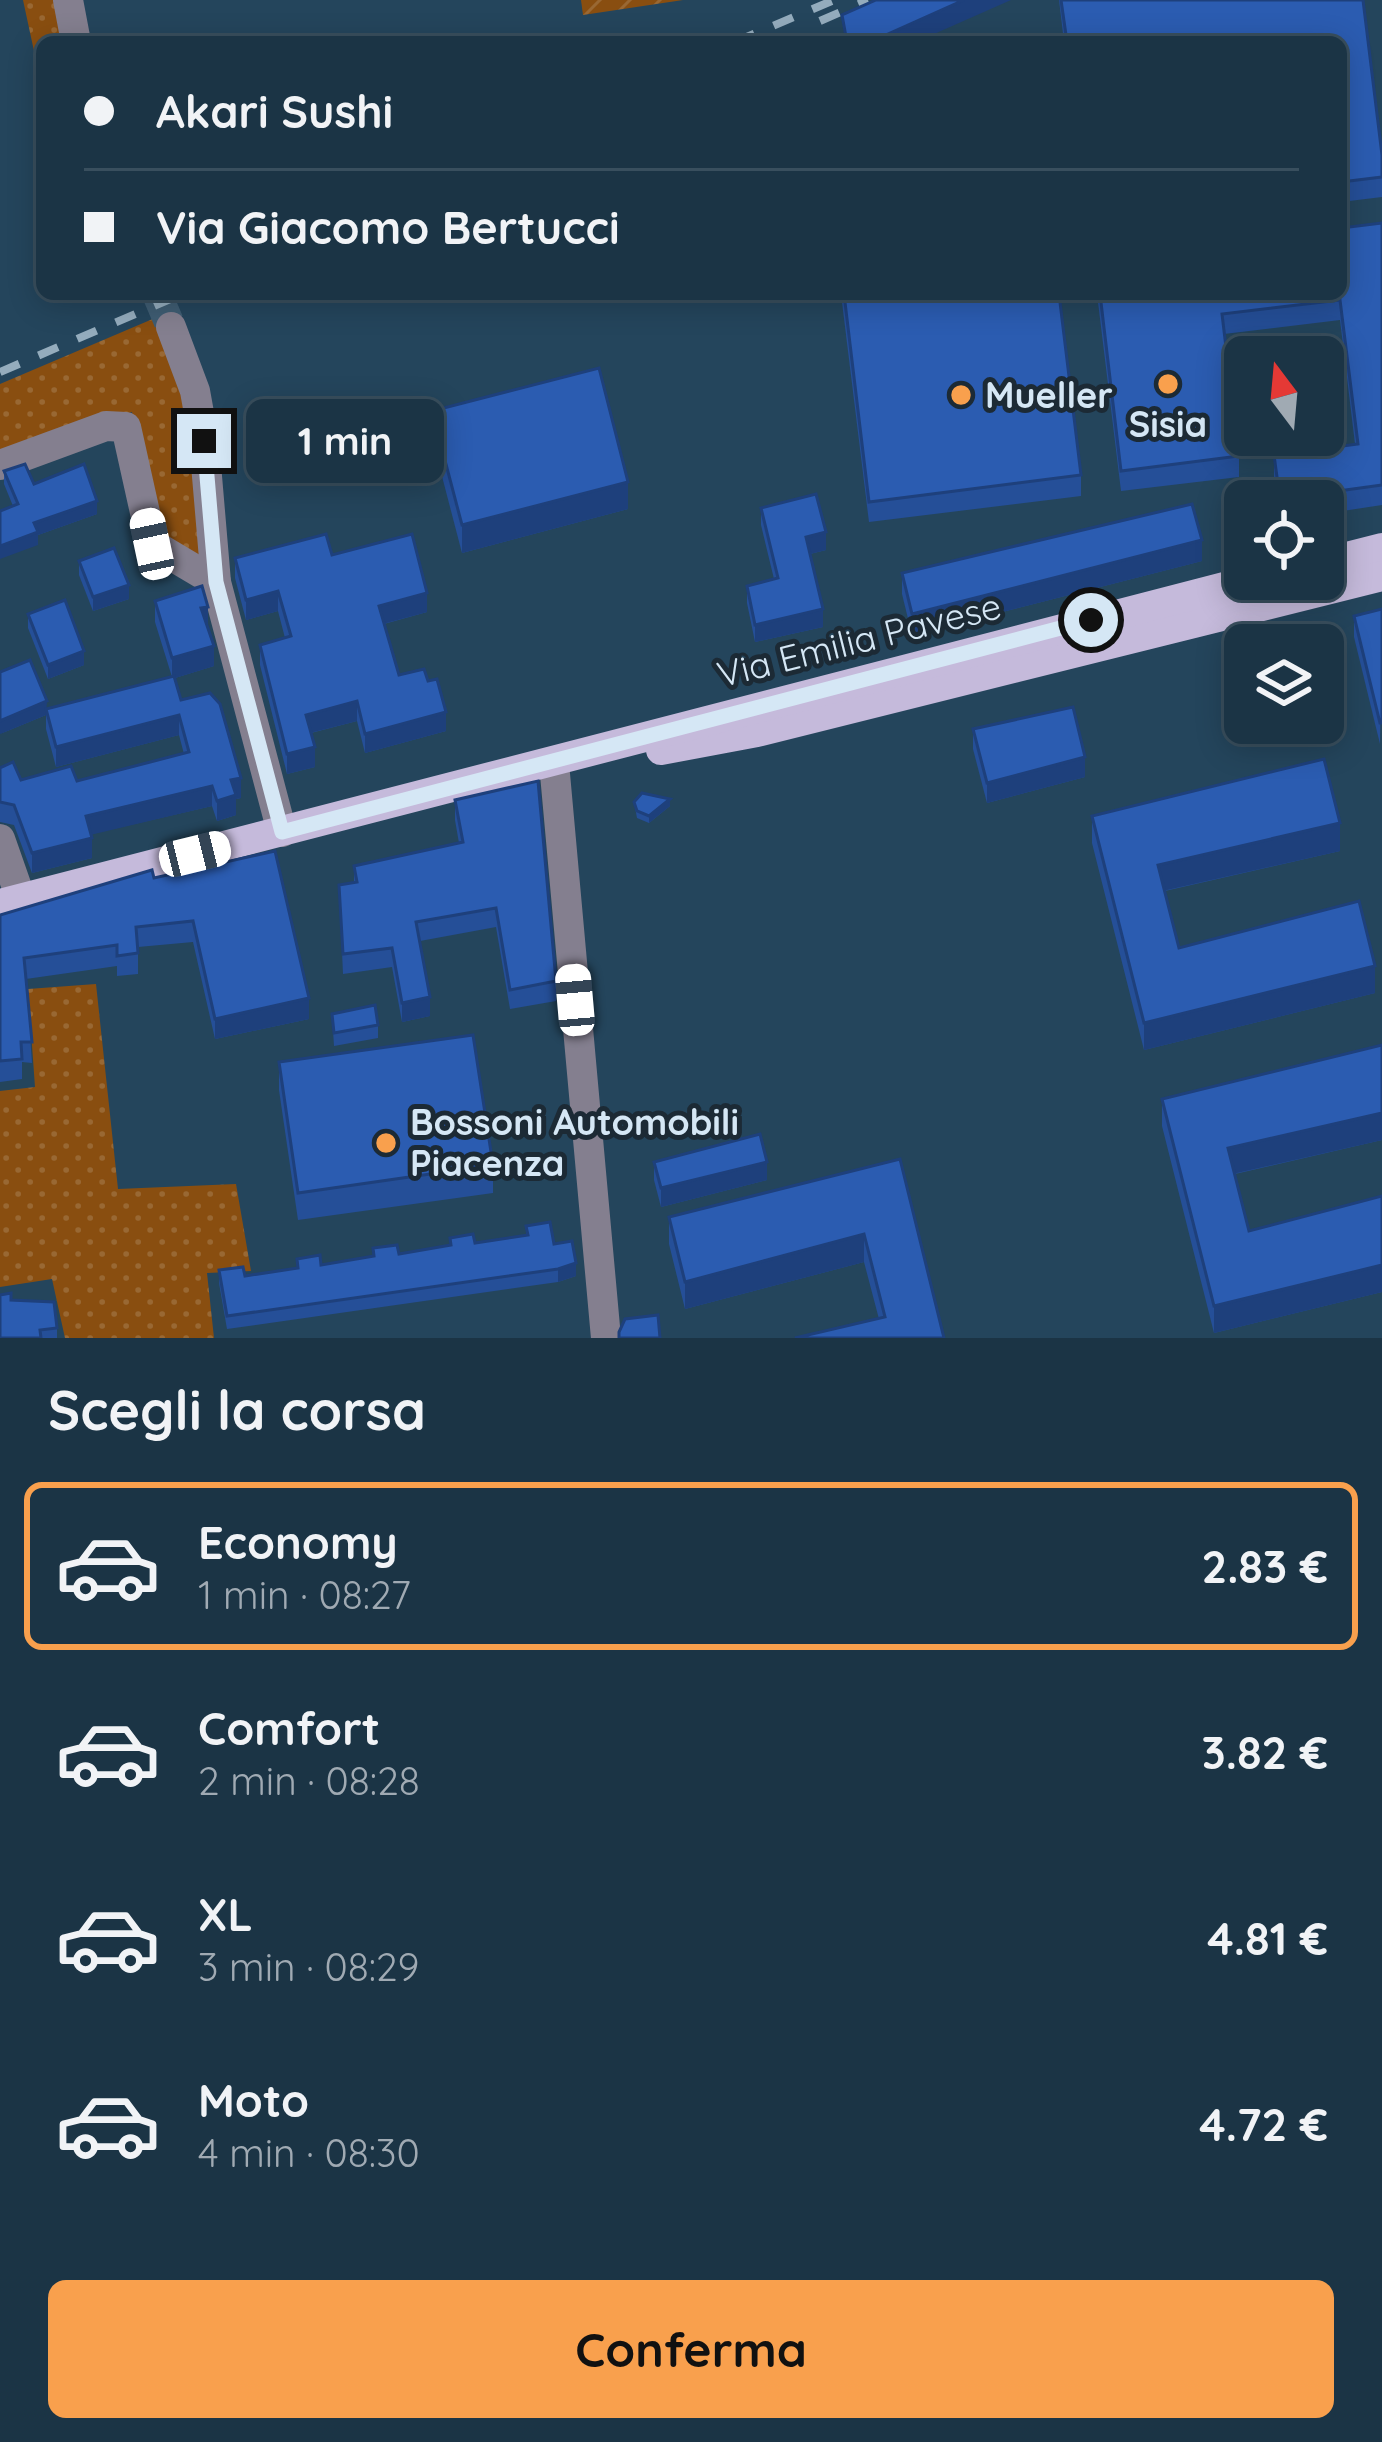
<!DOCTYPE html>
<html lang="it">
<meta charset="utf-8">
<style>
body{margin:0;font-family:Quicksand,sans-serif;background:#283f50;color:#f1f3f6;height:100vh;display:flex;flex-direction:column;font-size:45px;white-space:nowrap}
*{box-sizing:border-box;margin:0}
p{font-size:39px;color:#a0aab3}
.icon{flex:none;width:66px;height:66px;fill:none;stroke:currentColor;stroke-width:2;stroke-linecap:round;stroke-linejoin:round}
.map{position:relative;height:1338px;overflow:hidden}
.details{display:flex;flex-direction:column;background:#1b3445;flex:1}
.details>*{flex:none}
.hud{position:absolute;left:36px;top:36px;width:1311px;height:264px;border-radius:18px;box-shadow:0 6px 30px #0003,0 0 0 3px #394f5e;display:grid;align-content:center;height:264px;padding:0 48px;background:#1b3445}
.needle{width:78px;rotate:344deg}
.buttons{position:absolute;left:1224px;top:336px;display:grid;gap:24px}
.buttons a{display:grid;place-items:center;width:120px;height:120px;border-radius:18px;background:#1b3445;box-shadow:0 6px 30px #0003,0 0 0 3px #394f5e;font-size:60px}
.end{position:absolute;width:54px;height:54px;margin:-27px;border:15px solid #d5e7f5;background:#111;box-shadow:0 0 0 6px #111}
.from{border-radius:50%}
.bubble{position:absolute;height:84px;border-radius:18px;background:#1b3445;box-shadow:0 6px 30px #0003,0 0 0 3px #394f5e;font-size:39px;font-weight:700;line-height:84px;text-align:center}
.car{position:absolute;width:36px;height:72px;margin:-36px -18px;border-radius:15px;box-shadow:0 0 9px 3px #0007;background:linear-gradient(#fff 24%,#345 0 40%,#fff 0 76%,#345 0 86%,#fff 0)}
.hud b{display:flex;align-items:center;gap:42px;height:114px;font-size:45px}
.hud b+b{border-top:3px solid #394f5e}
.hud i{width:30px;height:30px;background:#f1f3f6}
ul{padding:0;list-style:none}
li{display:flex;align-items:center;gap:36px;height:168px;margin:0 24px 18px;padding:0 24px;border:6px solid transparent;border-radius:18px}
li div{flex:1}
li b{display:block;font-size:45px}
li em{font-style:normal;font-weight:700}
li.current{border-color:#f9a04d}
li>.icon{width:108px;height:108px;stroke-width:1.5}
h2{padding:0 48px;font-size:54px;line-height:144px}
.cta{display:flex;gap:24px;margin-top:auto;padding:24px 48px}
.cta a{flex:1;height:138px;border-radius:18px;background:#f9a04d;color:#111;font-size:48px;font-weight:700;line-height:138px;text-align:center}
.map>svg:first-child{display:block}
</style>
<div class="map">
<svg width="1382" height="1338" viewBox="0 0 1382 1338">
<defs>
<pattern id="grass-dots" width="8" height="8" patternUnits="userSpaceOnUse" patternTransform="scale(3)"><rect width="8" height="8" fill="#894e10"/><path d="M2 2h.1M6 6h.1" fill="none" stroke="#996833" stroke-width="1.8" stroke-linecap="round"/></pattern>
<pattern id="garden-furrows" width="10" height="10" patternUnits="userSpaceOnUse" patternTransform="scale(3)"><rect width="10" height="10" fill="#894e10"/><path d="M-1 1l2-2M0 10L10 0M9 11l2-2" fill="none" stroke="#996833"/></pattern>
</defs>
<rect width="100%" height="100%" fill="#24455c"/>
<g fill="url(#grass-dots)">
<path d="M 23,0 L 58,0 L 67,42 L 42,42 L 42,88 Z"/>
<path d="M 155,318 L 184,402 L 215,584 L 156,545 L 132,412 L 0,458 L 0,384 Z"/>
<path d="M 96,984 L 118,1189 L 236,1184 L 251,1271 L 207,1273 L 214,1338 L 65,1338 L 52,1279 L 0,1287 L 0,1091 L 35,1087 L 28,989 Z"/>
</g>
<path fill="url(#garden-furrows)" d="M 581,0 L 683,0 L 583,15 Z"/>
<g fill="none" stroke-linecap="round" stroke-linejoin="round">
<path stroke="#3f5d73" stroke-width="30" stroke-dasharray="30 15" stroke-linecap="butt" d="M 157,294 L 171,327"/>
<g stroke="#847f8f" stroke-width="30">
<path d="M 68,0 L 76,42"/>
<path d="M 171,327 L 195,391 L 204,441 L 216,582 L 282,832"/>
<path d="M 0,465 L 106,426 L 126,427 L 152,544 L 216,582"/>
<path d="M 554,763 L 606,1338"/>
<path d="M 0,839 L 21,899"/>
</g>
<g stroke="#c5badb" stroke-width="30">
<path d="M 1323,563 L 1382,548"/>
<path d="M 661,750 L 757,732 L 1382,576"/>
<path d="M 0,904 L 1255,579"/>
</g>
<g stroke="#94acbd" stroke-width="8" stroke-dasharray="21 21" stroke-linecap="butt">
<path d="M 820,21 L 868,0"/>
<path d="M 735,42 L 834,0"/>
<path d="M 0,372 L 182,294"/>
</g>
</g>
<g fill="#254f98">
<path d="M 1059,0 L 1363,0 L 1382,155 L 1382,197 L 1341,202 L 1341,42 L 1064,42 Z"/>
<path d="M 1382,223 L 1382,505 L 1323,514 L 1323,501 L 1277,501 L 1274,476 L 1274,455 L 1355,444 L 1340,320 L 1224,334 L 1239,456 L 1239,477 L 1121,491 L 1097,294 L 1341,294 Z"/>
<path d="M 841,294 L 1059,294 L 1081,475 L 1081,496 L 869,522 Z"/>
<path d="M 432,411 L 628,509 L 462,553 L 432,438 Z"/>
<path d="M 4,471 L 34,484 L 97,514 L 38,535 L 38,545 L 13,506 L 4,484 Z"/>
<path d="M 761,508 L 826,550 L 810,554 L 823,627 L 755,642 L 747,603 L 747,586 L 774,579 L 761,525 Z"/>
<path d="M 332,555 L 427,612 L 384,624 L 399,675 L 446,731 L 365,753 L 357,721 L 311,733 L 315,767 L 287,774 L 260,665 L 260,645 L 285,638 L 278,611 L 246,620 L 235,578 L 235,558 Z"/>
<path d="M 79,561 L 129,599 L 93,611 L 79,575 Z"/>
<path d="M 1202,561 L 912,635 L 902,594 L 902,573 Z"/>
<path d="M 155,601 L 208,627 L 214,666 L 175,678 L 181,700 L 241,798 L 236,799 L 236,815 L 217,821 L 212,806 L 91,834 L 92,858 L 32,873 L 14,825 L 0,822 L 0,768 L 21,780 L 77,781 L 184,754 L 179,735 L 56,767 L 46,729 L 46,715 L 0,734 L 47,709 L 172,677 L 155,622 Z"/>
<path d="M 1382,609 L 1380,744 L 1354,637 L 1354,616 Z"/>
<path d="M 28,614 L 84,665 L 48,679 L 28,628 Z"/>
<path d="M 973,729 L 1085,777 L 987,803 L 973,749 Z"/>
<path d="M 455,800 L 556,981 L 556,1001 L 510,1009 L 496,927 L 420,941 L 430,1016 L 402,1022 L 392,967 L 343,974 L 339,885 L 354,882 L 354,866 L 459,843 L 455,820 Z"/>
<path d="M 634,802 L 670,806 L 649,823 L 637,818 Z"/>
<path d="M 1092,816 L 1340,851 L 1165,891 L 1179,948 L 1375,993 L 1144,1050 L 1092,843 Z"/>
<path d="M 154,878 L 309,1019 L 215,1039 L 193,942 L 138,947 L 138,974 L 117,976 L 117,966 L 26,979 L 32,1063 L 22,1062 L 22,1079 L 0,1082 L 0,915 Z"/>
<path d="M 332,1014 L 378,1025 L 378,1038 L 334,1046 Z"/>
<path d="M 1382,1045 L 1382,1140 L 1235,1174 L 1249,1231 L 1382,1196 L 1382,1292 L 1214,1333 L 1162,1126 L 1162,1099 Z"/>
<path d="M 279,1062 L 493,1165 L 493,1193 L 298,1220 L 279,1090 Z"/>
<path d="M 900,1159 L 944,1338 L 879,1319 L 864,1262 L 685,1309 L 669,1244 L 669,1217 Z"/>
<path d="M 654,1162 L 767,1180 L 661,1207 L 654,1180 Z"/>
<path d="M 526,1226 L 554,1244 L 576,1276 L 558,1282 L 227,1329 L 219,1283 L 219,1270 L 245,1276 L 297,1268 L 297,1259 L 321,1265 L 373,1257 L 373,1248 L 399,1254 L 450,1246 L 450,1238 L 475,1243 L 526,1235 Z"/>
<path d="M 11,1300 L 57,1328 L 57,1338 L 0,1338 Z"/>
</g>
<g fill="#1e407c">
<path d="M 964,0 L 1011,0 L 916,42 L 870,42 Z"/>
<path d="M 628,482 L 628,509 L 462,553 L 462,525 Z"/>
<path d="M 97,501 L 97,514 L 38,535 L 38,545 L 0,559 L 0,546 L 34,523 Z"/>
<path d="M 826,532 L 826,550 L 806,555 L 806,537 Z"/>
<path d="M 1202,540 L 1202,561 L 912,635 L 912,614 Z"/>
<path d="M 129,585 L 129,599 L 93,611 L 93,597 Z"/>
<path d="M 278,591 L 278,611 L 246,620 L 246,600 Z"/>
<path d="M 427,593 L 427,612 L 379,625 L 379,606 Z"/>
<path d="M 208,607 L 208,627 L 201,608 Z"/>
<path d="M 823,609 L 823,627 L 755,642 L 755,625 Z"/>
<path d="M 214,646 L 214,666 L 172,679 L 172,658 Z"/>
<path d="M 84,651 L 84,665 L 48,679 L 48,665 Z"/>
<path d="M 47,701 L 46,715 L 0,734 L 0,721 Z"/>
<path d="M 357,701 L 357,721 L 306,734 L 306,715 Z"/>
<path d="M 446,712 L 446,731 L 365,753 L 365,734 Z"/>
<path d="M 179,715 L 179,735 L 56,767 L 56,747 Z"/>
<path d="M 315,747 L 315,767 L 287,774 L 287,754 Z"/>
<path d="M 1085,757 L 1085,777 L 987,803 L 987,783 Z"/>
<path d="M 241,778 L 241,798 L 236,799 L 236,815 L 217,821 L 217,801 L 231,780 Z"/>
<path d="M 212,786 L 212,806 L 86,836 L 86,816 Z"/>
<path d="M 670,799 L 670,806 L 649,823 L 649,816 Z"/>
<path d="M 1340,823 L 1340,851 L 1158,892 L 1158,865 Z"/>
<path d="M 92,838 L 92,858 L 32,873 L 32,853 Z"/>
<path d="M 1375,966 L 1375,993 L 1144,1050 L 1144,1023 Z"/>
<path d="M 430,997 L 430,1016 L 402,1022 L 402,1003 Z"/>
<path d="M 309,998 L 309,1019 L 215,1039 L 215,1019 Z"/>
<path d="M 1382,1113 L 1382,1140 L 1228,1175 L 1228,1148 Z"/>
<path d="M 767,1162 L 767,1180 L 661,1207 L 661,1188 Z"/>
<path d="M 864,1234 L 864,1262 L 685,1309 L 685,1282 Z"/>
<path d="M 576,1263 L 576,1276 L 558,1282 L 558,1269 Z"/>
<path d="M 1382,1265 L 1382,1292 L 1214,1333 L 1214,1306 Z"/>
</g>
<g fill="#2b5cb1" stroke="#1e407c" stroke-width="3">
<path d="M 876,0 L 964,0 L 870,42 L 847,42 L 842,15 Z"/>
<path d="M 1061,0 L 1363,0 L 1382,155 L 1382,177 L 1341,182 L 1341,42 L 1067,42 Z"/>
<path d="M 1028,37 L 1028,42 L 993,42 Z"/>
<path d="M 1382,223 L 1382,485 L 1280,499 L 1274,455 L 1358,444 L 1340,300 L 1222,314 L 1239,456 L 1121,471 L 1100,294 L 1341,294 L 1341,228 Z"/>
<path d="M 844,294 L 1059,294 L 1081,475 L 869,502 Z"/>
<path d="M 599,368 L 628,482 L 462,525 L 432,411 Z"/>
<path d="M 25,464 L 34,484 L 84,464 L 97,501 L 34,523 L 38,532 L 0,546 L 0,511 L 18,504 L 4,471 Z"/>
<path d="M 816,494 L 826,532 L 806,537 L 823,609 L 755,625 L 747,586 L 778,578 L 761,508 Z"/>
<path d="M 1192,504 L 1202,540 L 912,614 L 902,573 Z"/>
<path d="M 326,534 L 332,555 L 412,534 L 427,593 L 379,606 L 399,675 L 424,669 L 428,681 L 437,679 L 446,712 L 365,734 L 357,701 L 306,715 L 315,747 L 287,754 L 260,645 L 291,636 L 278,591 L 246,600 L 235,558 Z"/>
<path d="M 114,548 L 129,585 L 93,597 L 79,561 Z"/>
<path d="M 202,586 L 208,607 L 201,608 L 214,646 L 172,658 L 155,601 Z"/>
<path d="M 65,600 L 84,651 L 48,665 L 28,614 Z"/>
<path d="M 1382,609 L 1382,723 L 1380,723 L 1354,616 Z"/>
<path d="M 30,660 L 47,701 L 0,721 L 0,672 Z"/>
<path d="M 174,676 L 181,700 L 210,693 L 220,704 L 241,778 L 231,780 L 236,795 L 217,801 L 212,786 L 86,816 L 92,838 L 32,853 L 14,805 L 0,802 L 0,768 L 13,762 L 21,780 L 71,766 L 77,781 L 189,752 L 179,715 L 56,747 L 46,709 Z"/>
<path d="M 1073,707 L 1085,757 L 987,783 L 973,729 Z"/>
<path d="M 1324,759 L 1340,823 L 1158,865 L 1179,948 L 1359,901 L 1375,966 L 1144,1023 L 1092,816 Z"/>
<path d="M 538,781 L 556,981 L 510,990 L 496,908 L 416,922 L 430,997 L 402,1003 L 392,948 L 343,954 L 339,885 L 357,882 L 354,866 L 463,842 L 455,800 Z"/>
<path d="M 642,793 L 670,799 L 649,816 L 637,811 L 634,802 Z"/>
<path d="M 275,851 L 309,998 L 215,1019 L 193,921 L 136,927 L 138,953 L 117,956 L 117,945 L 24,958 L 32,1042 L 21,1042 L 22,1059 L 0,1061 L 0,915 L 152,870 L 154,878 Z"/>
<path d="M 375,1005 L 378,1025 L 334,1033 L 332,1014 Z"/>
<path d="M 473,1035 L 493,1165 L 298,1193 L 279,1062 Z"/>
<path d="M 1382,1045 L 1382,1113 L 1228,1148 L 1249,1231 L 1382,1196 L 1382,1265 L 1214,1306 L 1162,1099 Z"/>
<path d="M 760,1134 L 767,1162 L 661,1188 L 654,1162 Z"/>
<path d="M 900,1159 L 944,1338 L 795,1338 L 885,1317 L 864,1234 L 685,1282 L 669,1217 Z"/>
<path d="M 550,1222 L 554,1244 L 572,1241 L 576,1263 L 558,1269 L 227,1316 L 219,1270 L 243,1267 L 245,1276 L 298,1268 L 297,1259 L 320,1255 L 321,1265 L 374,1256 L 373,1248 L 397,1245 L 399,1254 L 451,1245 L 450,1238 L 473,1234 L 475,1243 L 528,1235 L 526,1226 Z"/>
<path d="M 11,1293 L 11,1300 L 54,1302 L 57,1328 L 40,1330 L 41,1338 L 0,1338 L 0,1295 Z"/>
<path d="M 658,1315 L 660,1338 L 619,1338 L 619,1332 L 625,1319 Z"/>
</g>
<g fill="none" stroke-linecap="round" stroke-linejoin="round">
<path stroke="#d5e7f5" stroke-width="15" d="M 204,441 L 216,582 L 282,832 L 1091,620"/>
</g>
<g fill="#f9a04d" stroke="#1c2a35" stroke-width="4.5">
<circle cx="1168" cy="384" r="12"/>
<circle cx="961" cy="395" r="12"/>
<circle cx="386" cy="1143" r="12"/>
</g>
<g text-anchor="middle" stroke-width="10" stroke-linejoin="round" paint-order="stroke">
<g font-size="36" font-weight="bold" fill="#d5e7f5" stroke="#1c2a35" text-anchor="start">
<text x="985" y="408">Mueller</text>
<text x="1168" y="437" text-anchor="middle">Sisia</text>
<text x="410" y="1135">Bossoni Automobili<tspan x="410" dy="41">Piacenza</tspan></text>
</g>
<g font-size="36" fill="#d5e7f5" stroke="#1c2a35">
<text transform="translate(859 640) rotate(-14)" y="13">Via Emilia Pavese</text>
</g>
</g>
</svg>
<div class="buttons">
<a><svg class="needle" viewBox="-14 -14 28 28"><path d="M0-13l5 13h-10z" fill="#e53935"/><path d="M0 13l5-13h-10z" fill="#a0aab3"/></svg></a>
<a><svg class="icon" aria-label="locate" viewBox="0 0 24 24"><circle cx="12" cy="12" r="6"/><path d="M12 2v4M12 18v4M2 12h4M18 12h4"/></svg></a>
<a><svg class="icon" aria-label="layers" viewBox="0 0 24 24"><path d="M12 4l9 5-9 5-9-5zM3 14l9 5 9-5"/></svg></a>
</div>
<i class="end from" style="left:1091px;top:620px"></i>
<i class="end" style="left:204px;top:441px"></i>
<div class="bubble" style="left:246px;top:399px;width:198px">1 min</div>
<i class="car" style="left:152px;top:544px;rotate:348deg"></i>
<i class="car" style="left:195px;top:854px;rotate:76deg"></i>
<i class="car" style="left:575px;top:1000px;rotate:355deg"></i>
<div class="hud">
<b><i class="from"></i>Akari Sushi</b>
<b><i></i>Via Giacomo Bertucci</b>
</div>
</div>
<section class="details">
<h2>Scegli la corsa</h2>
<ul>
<li class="current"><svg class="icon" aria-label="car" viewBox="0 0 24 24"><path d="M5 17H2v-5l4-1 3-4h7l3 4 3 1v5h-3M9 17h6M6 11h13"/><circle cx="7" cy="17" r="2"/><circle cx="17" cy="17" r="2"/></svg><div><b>Economy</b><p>1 min · 08:27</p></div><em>2.83 €</em></li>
<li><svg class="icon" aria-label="car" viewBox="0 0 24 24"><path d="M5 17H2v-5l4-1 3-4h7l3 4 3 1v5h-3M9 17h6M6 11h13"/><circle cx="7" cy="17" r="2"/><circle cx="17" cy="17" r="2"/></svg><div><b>Comfort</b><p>2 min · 08:28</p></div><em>3.82 €</em></li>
<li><svg class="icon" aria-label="car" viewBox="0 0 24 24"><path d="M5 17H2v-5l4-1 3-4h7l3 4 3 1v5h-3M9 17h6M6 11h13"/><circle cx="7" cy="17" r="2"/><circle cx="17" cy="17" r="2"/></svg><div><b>XL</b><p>3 min · 08:29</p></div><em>4.81 €</em></li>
<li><svg class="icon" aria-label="car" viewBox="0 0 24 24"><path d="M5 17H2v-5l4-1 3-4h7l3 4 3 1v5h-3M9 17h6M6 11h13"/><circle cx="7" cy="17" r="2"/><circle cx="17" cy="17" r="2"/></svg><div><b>Moto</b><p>4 min · 08:30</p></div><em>4.72 €</em></li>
</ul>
<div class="cta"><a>Conferma</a></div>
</section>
